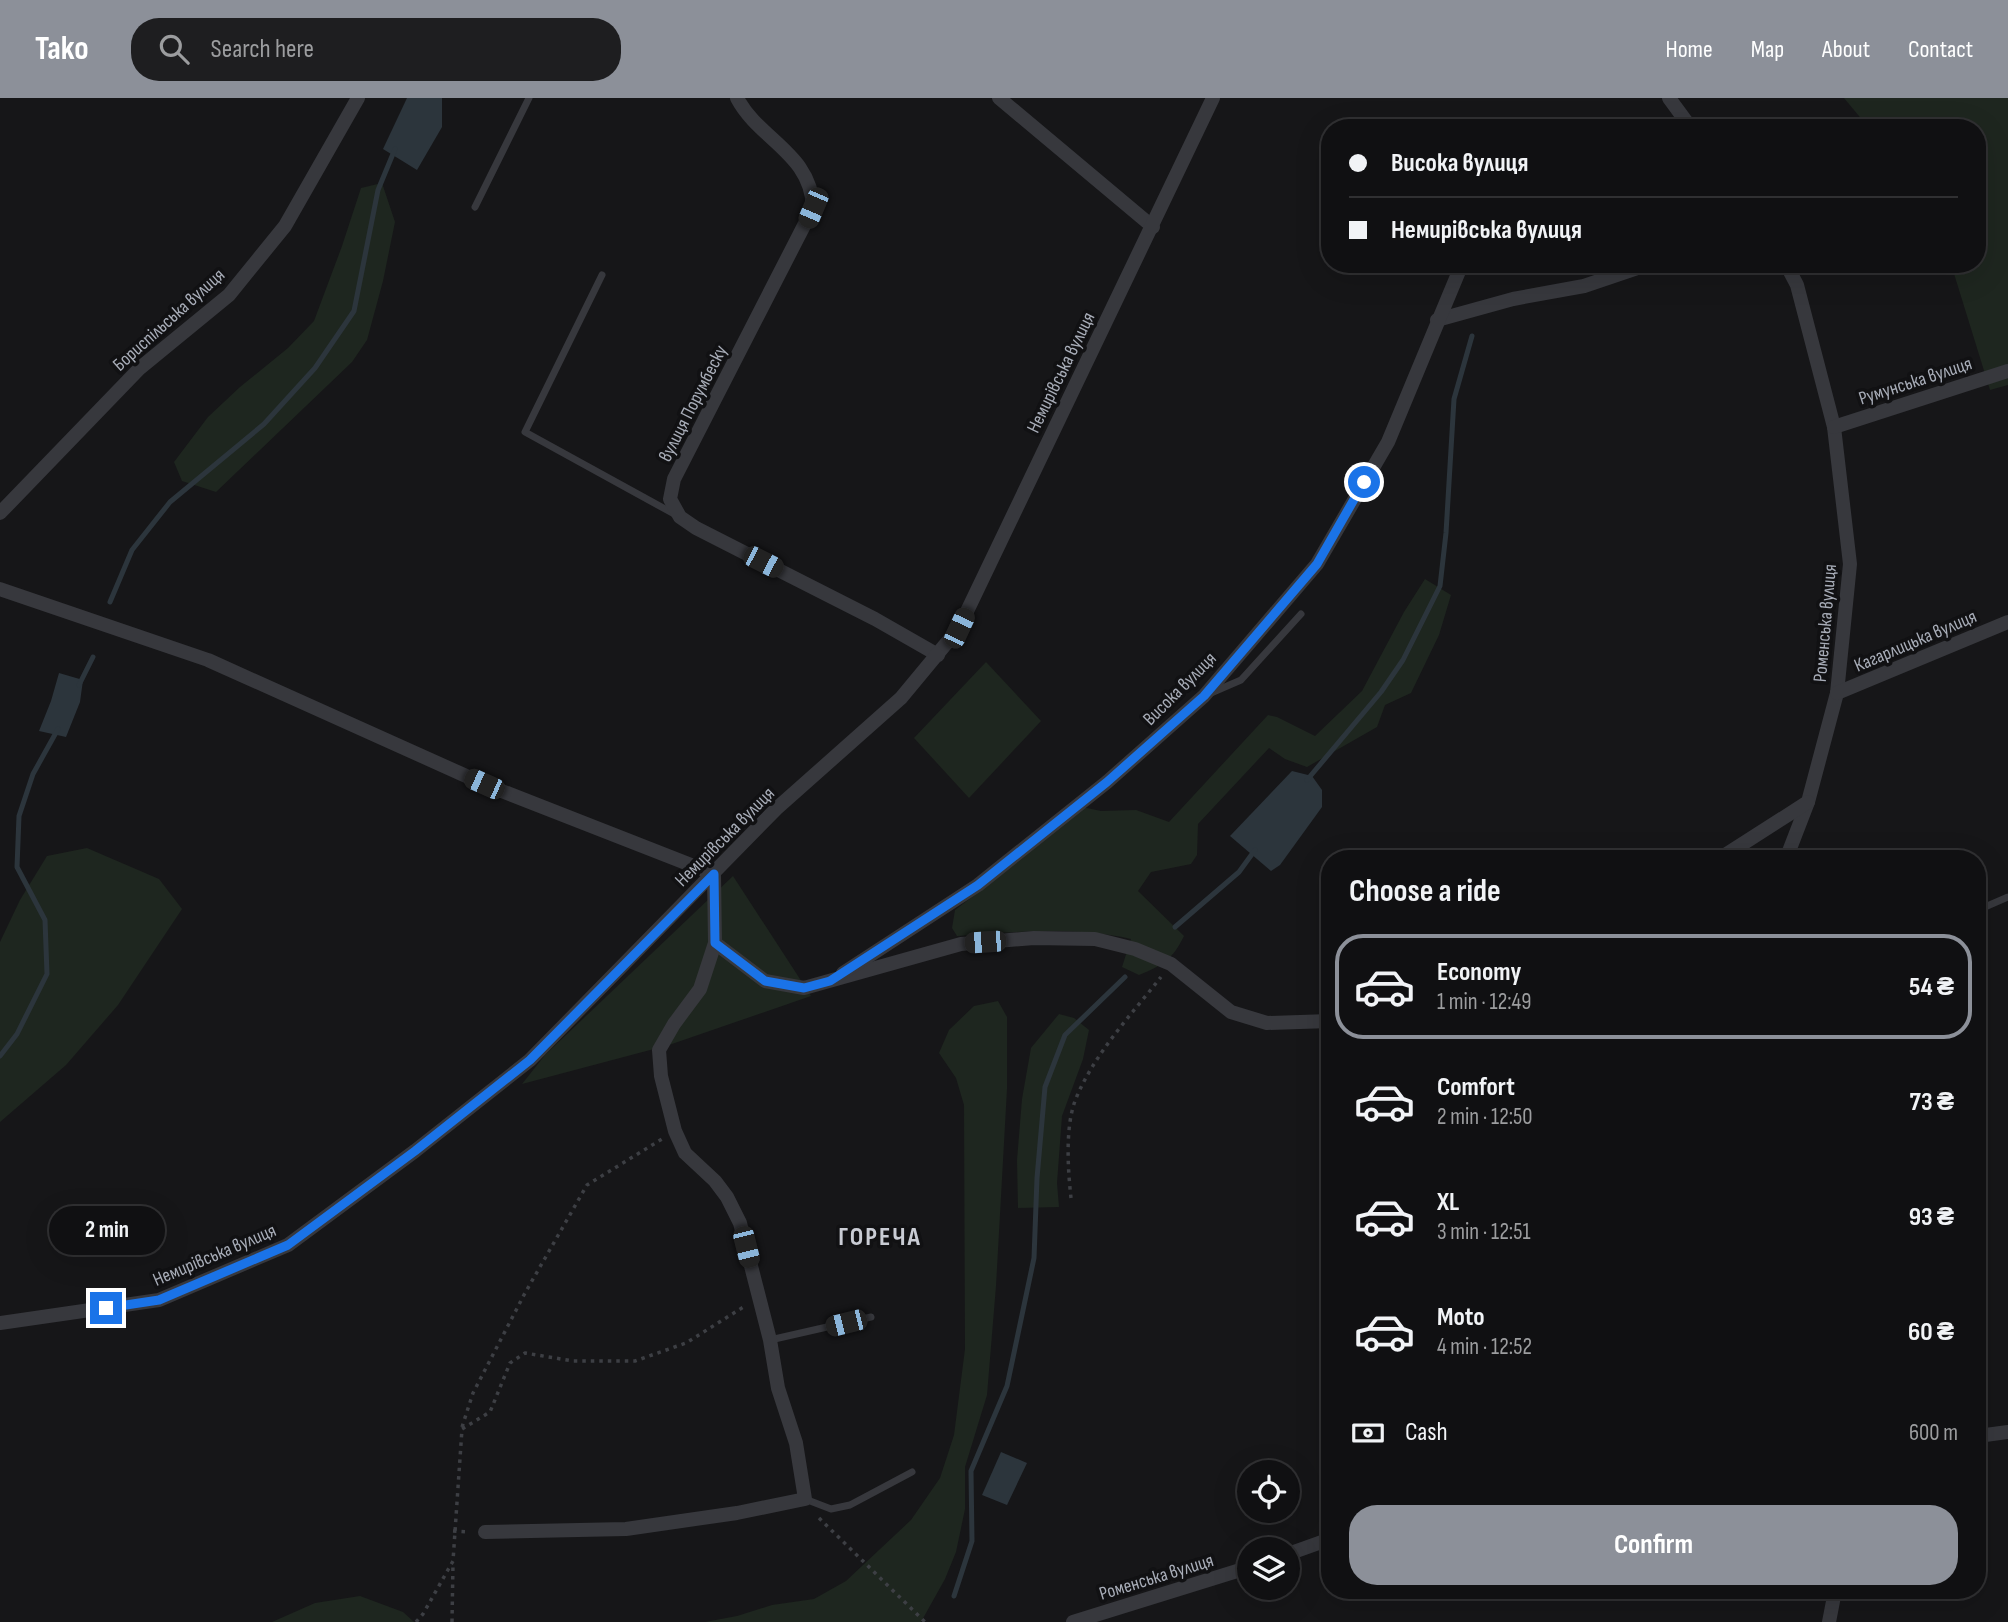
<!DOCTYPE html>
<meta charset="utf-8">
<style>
body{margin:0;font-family:"Sofia Sans Condensed",sans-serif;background:#1e1e20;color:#f1f3f6;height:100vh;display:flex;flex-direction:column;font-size:26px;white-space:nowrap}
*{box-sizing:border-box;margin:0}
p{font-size:23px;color:#9c9d9f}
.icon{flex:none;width:38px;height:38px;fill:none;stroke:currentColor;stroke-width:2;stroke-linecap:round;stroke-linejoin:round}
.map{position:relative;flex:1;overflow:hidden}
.details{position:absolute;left:1321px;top:752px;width:665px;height:749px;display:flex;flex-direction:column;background:#101012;border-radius:28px;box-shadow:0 7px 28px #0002,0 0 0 2px #303032}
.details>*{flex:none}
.hud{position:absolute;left:1321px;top:21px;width:665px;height:154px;border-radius:28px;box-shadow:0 7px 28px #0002,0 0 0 2px #303032;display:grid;align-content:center;height:154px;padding:0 28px;background:#101012}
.tools{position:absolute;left:1237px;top:1362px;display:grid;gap:14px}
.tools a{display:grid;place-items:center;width:63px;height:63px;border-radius:50%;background:#101012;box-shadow:0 7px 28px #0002,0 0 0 2px #303032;font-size:35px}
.end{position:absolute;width:32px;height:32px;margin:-16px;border:9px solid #1a73e8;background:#fff;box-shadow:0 0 0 4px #fff}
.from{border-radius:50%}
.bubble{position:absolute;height:49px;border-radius:24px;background:#101012;box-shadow:0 7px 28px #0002,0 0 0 2px #303032;font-size:23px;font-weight:700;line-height:49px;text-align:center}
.car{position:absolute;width:21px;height:42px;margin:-21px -10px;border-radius:9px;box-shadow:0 0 5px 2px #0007;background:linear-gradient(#222 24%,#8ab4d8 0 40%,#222 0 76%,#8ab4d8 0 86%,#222 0)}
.hud b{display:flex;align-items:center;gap:24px;height:66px;font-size:26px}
.hud b+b{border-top:2px solid #303032}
.hud i{width:18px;height:18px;background:#f1f3f6}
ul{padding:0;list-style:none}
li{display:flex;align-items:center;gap:21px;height:105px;margin:0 14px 10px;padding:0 14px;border:4px solid transparent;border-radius:28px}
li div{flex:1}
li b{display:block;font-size:26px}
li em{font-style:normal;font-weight:700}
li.current{border-color:#8c9099}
li>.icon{width:63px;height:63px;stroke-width:1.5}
h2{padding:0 28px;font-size:32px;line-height:84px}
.pay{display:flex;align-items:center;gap:18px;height:77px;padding:0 28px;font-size:26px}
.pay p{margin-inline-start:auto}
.primary-button{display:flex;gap:14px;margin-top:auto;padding:14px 28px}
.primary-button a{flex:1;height:80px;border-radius:28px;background:#8c9099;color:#fff;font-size:28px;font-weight:700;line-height:80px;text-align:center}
header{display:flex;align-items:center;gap:42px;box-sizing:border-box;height:98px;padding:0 35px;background:#8c9099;color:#fff}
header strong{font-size:33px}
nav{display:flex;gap:38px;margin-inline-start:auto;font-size:24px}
.search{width:490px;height:63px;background:#1e1e20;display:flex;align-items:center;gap:18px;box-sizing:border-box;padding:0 24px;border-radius:28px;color:#9c9d9f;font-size:26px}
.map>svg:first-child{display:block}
</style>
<header>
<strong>Tako</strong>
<div class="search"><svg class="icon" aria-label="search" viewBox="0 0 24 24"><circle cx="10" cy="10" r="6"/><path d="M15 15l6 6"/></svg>Search here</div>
<nav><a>Home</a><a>Map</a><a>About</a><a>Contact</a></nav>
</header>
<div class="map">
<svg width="2008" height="1524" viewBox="0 0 2008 1524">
<rect width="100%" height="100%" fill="#161618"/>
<g fill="#1e261f">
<path d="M 1844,0 L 2008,0 L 2008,287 L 1990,292 L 1951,166 L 1978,166 L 1978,30 L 1869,30 Z"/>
<path d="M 382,85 L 395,124 L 383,183 L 367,242 L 352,264 L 216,394 L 182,383 L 174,364 L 208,319 L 240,289 L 288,250 L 314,223 L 342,148 L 361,90 Z"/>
<path d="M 1425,481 L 1451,497 L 1439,537 L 1411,595 L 1385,607 L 1377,629 L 1307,669 L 1285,661 L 1269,650 L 1198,726 L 1197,757 L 1191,766 L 1151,774 L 1138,793 L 1184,838 C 1173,861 1163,867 1139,877 L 1122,869 L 1131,841 C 1073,828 1016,834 957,838 L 952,830 L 955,812 L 1019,763 L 1082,709 L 1101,713 L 1136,712 L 1169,724 L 1268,617 L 1277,619 L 1315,638 L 1362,593 L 1404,514 Z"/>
<path d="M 986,564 L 1041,623 L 969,700 L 914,640 Z"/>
<path d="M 87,750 L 159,781 L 182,811 L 118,907 L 66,967 L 0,1024 L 0,844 L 20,802 L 47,758 Z"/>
<path d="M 733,778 L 811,898 L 669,947 L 522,986 L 545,957 Z"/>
<path d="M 998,903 L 1007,919 L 1007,991 L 996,1188 L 987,1297 L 965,1369 L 965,1411 L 956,1454 L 945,1481 L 921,1524 L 705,1524 L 737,1518 L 772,1507 L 814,1501 L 846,1483 L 911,1422 L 940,1380 L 954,1337 L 965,1251 L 964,1007 L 956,980 L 939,955 L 949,932 L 974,908 Z"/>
<path d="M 1059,916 L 1074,920 L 1089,932 L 1083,961 L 1062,1018 L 1057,1085 L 1059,1109 L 1018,1110 L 1017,1062 L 1022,1001 L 1031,950 Z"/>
<path d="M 360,1498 L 403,1514 L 414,1524 L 272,1524 L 315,1505 Z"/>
</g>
<g fill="#2c353c">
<path d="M 407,0 L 442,0 L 442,29 L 417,72 L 383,51 Z"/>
<path d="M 59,575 L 83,582 L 80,604 L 66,639 L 39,633 L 51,603 Z"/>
<path d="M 1292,673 L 1312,678 L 1322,692 L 1322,709 L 1280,767 L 1271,773 L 1230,738 Z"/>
<path d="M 1001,1354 L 1027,1365 L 1007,1407 L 982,1397 Z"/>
</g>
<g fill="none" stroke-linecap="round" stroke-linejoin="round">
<g stroke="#2c353c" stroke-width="5">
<path d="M 110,504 L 132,452 L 170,404 L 264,326 L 315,270 L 354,213 L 378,92 L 395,51"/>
<path d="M 79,587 L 93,559"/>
<path d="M 1307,682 L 1381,594 L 1403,562 L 1440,488 L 1446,435 L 1454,301 L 1472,238"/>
<path d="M 1175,829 L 1239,774 L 1255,752"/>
<path d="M 0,958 L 17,936 L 47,876 L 45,822 L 17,769 L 19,718 L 33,676 L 58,631"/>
<path d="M 954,1498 L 972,1443 L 971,1373 L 1007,1288 L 1034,1160 L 1037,1080 L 1045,989 L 1065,937 L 1125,879"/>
</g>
<g stroke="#3d3f44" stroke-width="3.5" stroke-dasharray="3.5 5" stroke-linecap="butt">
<path d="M 1071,1100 C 1068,1073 1065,1030 1075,1003 C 1093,957 1131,917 1161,879"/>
<path d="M 462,1329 L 473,1295 L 525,1195 L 587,1087 L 662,1041"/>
<path d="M 819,1420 L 925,1524"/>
<path d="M 453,1433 L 469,1434"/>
<path d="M 416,1524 L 423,1516 L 453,1463 L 462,1331 L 490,1314 L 510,1265 L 525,1255 L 573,1263 L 635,1263 L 686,1245 L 745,1208"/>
<path d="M 452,1524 L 453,1465"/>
</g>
<g stroke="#37383d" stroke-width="7">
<path d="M 475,109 L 529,0"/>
<path d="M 602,177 L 525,334 L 676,417"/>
<path d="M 1211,595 L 1241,582 L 1301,516"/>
<path d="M 1978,812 L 2008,799"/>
<path d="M 770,1242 L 871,1219"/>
<path d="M 805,1401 L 831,1411 L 850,1407 L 912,1374"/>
</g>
<g stroke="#37383d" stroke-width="14">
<path d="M 737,0 C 759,42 812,56 813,110 L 674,381 L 670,401 L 680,419 L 696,430 L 875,521 L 938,557"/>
<path d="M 999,0 L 1153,129"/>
<path d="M 1669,0 L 1691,30"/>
<path d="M 1786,166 L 1797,187 L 1834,329 L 1850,466 L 1837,595 L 1808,704 L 1786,761"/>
<path d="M 1437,222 L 1513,201 L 1584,188 L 1649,166"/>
<path d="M 1834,329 L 2008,273"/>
<path d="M 0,415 L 140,270 L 229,197 L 285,128 L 358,0"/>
<path d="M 0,491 L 208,562 L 484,686 L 714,776 L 715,845 L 765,883 L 804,890 L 961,846 L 1034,840 L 1095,841 L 1135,851 L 1171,866 L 1231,914 L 1267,925 L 1330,923"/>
<path d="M 1837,595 L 2008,524"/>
<path d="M 1719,761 L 1808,704"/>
<path d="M 843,875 L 978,787 L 1107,684 L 1204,598 L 1317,466 L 1388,344 L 1462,166"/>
<path d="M 0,1225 L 159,1202 L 288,1147 L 415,1053 L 530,962 L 776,711 L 901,600 L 959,530 L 1213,0"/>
<path d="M 1978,1338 L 2008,1334"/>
<path d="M 485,1434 L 626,1431 L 737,1415 L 805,1401 L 796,1345 L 778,1290 L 770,1242 L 740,1125 L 727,1099 L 715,1083 L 685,1055 L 675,1033 L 661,978 L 659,952 L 674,926 L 700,891 L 715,845"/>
<path d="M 1288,1456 L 1330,1441"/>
<path d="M 1073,1524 L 1250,1469"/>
<path d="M 1829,1524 L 1835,1493"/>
</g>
</g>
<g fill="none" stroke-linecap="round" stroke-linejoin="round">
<path stroke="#1a73e8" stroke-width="9" d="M 106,1210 L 159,1202 L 288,1147 L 415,1053 L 530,962 L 714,776 L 715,845 L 765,883 L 804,890 L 830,883 L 978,787 L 1107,684 L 1204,598 L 1317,466 L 1364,384"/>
</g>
<g text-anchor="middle" stroke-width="7" stroke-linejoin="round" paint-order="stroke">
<g font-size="19" fill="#a8adb8" stroke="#111113">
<text transform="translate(168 221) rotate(-42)" y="7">Бориспільська вулиця</text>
<text transform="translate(1060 274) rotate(-64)" y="7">Немирівська вулиця</text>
<text transform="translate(1915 282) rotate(-18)" y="7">Румунська вулиця</text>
<text transform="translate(692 305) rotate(-63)" y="7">вулиця Порумбеску</text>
<text transform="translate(1824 525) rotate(-85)" y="7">Роменська вулиця</text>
<text transform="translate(1915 542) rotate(-23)" y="7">Кагарлицька вулиця</text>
<text transform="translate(1179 590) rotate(-45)" y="7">Висока вулиця</text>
<text transform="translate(724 738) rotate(-45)" y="7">Немирівська вулиця</text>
<text transform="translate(214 1156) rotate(-23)" y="7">Немирівська вулиця</text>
<text transform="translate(1156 1478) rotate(-17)" y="7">Роменська вулиця</text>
</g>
<g font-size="26" font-weight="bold" letter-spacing="2" fill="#c9ccd4" stroke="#111113">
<text x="880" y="1147">ГОРЕЧА</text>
</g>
</g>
</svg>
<div class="tools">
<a><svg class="icon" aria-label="locate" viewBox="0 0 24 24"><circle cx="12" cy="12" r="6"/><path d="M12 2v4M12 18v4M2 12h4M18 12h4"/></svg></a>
<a><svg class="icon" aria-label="layers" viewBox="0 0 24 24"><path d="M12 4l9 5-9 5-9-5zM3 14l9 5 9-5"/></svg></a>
</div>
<i class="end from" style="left:1364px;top:384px"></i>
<i class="end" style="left:106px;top:1210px"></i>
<div class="bubble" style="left:49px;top:1108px;width:116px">2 min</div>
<i class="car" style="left:813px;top:110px;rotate:203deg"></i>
<i class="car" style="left:763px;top:464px;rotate:117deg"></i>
<i class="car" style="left:959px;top:530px;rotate:25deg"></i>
<i class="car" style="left:484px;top:686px;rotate:294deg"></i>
<i class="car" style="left:985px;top:844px;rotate:266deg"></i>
<i class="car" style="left:746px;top:1149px;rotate:166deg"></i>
<i class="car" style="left:846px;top:1225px;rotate:256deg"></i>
<div class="hud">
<b><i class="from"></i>Висока вулиця</b>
<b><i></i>Немирівська вулиця</b>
</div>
<section class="details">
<h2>Choose a ride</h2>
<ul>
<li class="current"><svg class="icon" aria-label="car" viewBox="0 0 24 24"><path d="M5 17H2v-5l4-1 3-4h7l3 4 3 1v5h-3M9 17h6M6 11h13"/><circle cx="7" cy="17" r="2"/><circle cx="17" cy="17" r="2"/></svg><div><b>Economy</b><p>1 min · 12:49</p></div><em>54 ₴</em></li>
<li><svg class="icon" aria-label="car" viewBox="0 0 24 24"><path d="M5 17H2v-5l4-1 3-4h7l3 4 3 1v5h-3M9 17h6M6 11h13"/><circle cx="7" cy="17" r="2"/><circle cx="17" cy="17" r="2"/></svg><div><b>Comfort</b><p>2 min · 12:50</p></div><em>73 ₴</em></li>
<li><svg class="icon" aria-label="car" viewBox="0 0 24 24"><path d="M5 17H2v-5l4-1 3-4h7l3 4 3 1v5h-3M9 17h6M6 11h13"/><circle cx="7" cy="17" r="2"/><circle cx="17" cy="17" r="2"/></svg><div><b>XL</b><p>3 min · 12:51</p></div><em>93 ₴</em></li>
<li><svg class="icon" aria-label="car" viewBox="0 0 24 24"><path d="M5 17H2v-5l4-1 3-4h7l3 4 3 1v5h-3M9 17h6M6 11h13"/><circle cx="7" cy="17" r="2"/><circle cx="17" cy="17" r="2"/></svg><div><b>Moto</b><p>4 min · 12:52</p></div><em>60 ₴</em></li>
</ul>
<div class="pay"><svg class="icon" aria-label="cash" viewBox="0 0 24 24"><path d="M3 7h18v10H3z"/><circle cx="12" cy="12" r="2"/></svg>Cash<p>600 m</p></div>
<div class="primary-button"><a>Confirm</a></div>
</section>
</div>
